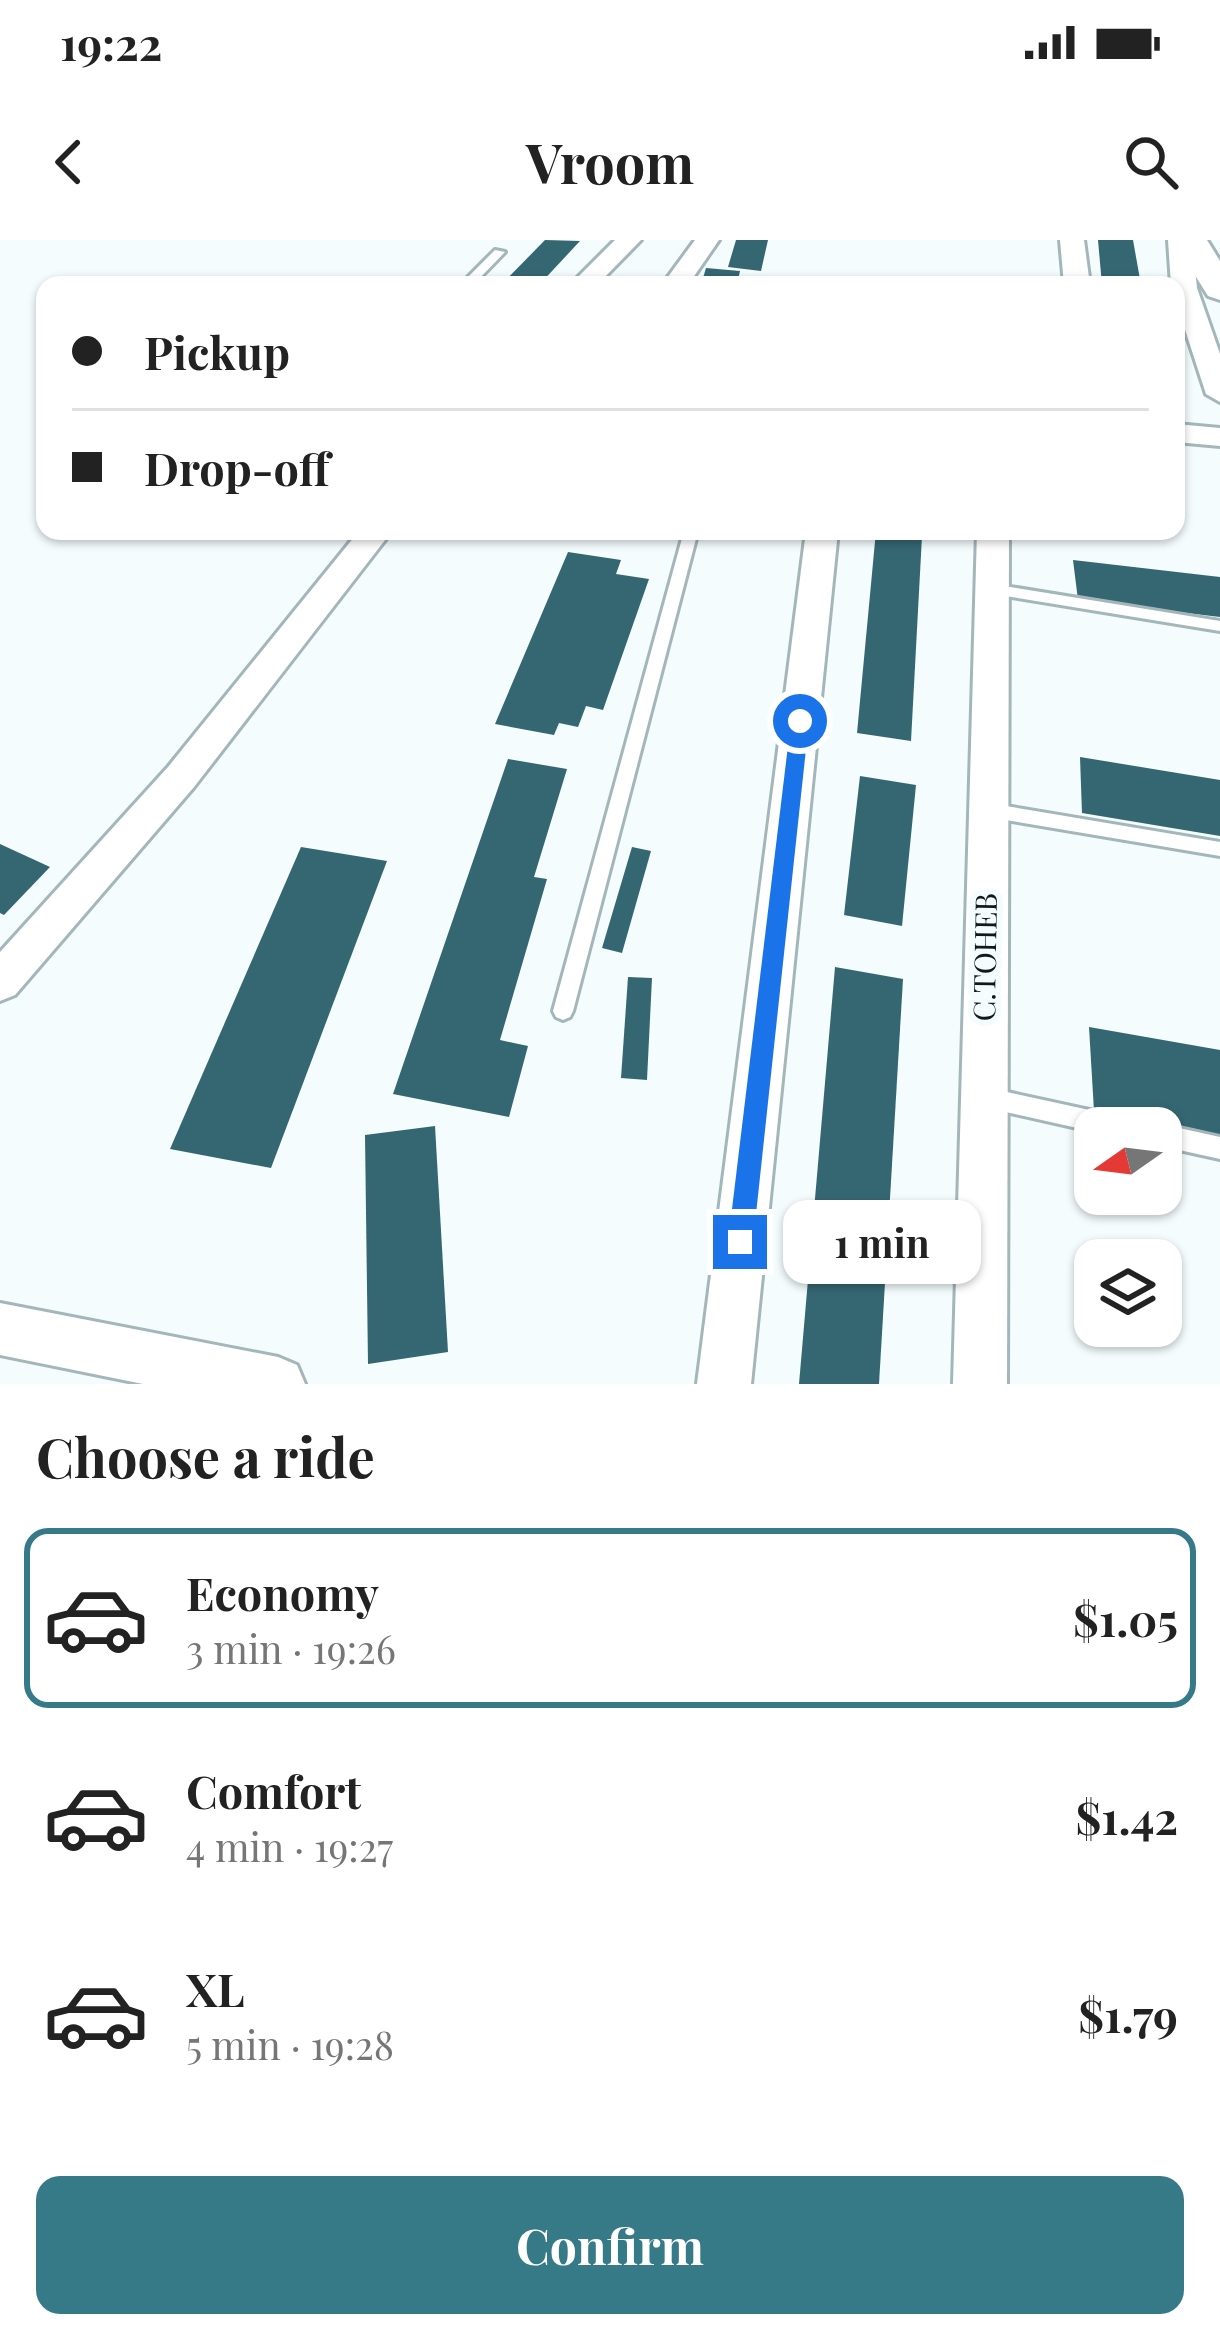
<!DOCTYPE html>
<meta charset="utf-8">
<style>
body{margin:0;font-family:"Playfair Display",serif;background:#f2f2f2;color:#222;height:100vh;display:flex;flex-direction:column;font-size:45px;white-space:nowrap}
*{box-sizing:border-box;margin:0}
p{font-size:39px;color:#767676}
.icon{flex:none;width:66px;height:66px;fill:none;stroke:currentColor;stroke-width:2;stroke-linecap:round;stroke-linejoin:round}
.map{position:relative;height:1144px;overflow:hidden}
.side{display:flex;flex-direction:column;background:#fff;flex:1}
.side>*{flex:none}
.guide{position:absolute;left:36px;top:36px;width:1149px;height:264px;border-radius:24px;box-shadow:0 3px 9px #0004;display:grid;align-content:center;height:264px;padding:0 36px;background:#fff}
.needle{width:78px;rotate:256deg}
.tools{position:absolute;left:1074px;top:867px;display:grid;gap:24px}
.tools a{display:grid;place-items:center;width:108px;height:108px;border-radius:24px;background:#fff;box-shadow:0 3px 9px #0004;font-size:60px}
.end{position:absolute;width:54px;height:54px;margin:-27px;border:15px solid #1a73e8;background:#fff;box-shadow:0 0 0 6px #fff}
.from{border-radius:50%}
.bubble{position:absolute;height:84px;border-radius:24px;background:#fff;box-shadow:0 3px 9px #0004;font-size:39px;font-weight:700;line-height:84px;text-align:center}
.guide b{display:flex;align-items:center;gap:42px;height:114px;font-size:45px}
.guide b+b{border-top:3px solid #e0e0e0}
.guide i{width:30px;height:30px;background:#222}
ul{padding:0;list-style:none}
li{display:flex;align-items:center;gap:36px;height:180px;margin:0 24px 18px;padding:0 12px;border:6px solid transparent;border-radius:24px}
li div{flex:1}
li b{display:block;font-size:45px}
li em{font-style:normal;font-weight:700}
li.active{border-color:#367a88}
li>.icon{width:108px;height:108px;stroke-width:1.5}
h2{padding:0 36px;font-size:54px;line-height:144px}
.cta{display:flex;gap:24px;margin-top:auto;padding:24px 36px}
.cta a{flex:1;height:138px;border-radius:24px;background:#367a88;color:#fff;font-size:48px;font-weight:700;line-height:138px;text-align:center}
.status{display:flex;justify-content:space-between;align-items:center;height:84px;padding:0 60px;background:#fff;direction:ltr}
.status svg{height:33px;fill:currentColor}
header{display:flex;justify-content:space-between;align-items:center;height:156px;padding:0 36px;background:#fff;font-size:54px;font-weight:700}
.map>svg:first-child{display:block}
</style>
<div class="status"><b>19:22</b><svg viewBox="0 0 49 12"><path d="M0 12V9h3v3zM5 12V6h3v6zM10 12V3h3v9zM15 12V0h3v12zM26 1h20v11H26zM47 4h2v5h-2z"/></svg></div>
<header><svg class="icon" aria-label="back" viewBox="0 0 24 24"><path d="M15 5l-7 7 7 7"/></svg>Vroom<svg class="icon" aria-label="search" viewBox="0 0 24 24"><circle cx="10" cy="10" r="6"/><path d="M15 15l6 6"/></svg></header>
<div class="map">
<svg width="1220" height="1144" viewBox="0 0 1220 1144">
<rect width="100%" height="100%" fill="#f4fcfe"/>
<g fill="#356772">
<path d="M 545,0 L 580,1 L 539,45 L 501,45 Z"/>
<path d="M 736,0 L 768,0 L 761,31 L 728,27 Z"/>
<path d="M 1098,0 L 1133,0 L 1141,45 L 1102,45 Z"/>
<path d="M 706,28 L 740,31 L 737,45 L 701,45 Z"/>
<path d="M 876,291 L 922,296 L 911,501 L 857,493 Z"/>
<path d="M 568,312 L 621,320 L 616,334 L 649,339 L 603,470 L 586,466 L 578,487 L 559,483 L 554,495 L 495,484 Z"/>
<path d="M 1073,320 L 1220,337 L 1220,377 L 1078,360 Z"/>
<path d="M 1080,517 L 1220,540 L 1220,596 L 1082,573 Z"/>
<path d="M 508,519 L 567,529 L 534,637 L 547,639 L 500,800 L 528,806 L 509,877 L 393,854 Z"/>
<path d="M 860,536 L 916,545 L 902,686 L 844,675 Z"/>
<path d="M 0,604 L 50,627 L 4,675 L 0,673 Z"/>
<path d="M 301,607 L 387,621 L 271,928 L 170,909 Z"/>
<path d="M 632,607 L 651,611 L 622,713 L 602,708 Z"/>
<path d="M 835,727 L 903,739 L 879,1144 L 799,1144 Z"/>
<path d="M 628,737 L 652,738 L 647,840 L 621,838 Z"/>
<path d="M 1089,787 L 1220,810 L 1220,895 L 1094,871 Z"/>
<path d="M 435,886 L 448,1112 L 368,1124 L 365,895 Z"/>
</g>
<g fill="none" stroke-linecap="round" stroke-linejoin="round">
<g stroke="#a3b7bb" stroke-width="6">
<g id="lane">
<path d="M 495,10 L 505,12 L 473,45 L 460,45 Z"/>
<path d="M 684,291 L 698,291 L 573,771 L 570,777 L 563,780 L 556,777 L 553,771 Z"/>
<path d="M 992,344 L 1220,381 L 1220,391 L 987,353 L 984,349 Z"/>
<path d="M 988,563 L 1220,602 L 1220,616 L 988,577 L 982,575 L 979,570 L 982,565 Z"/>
<path d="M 984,847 L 1126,878 L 1134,881 L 1137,888 L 1095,888 L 1095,892 L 984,867 L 976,864 L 973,857 L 976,850 Z"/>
<path d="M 1161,884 L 1220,897 L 1220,919 L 1161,906 L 1161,888 L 1153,888 Z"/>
</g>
</g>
<g stroke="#a3b7bb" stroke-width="6">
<g id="street">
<path d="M 615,0 L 641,0 L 597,45 L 570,45 Z"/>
<path d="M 695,0 L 719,0 L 688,45 L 662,45 Z"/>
<path d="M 1060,0 L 1084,0 L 1090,45 L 1064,45 Z"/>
<path d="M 1168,0 L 1192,0 L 1197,48 L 1220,114 L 1220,162 L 1206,154 L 1176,62 L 1176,45 L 1171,45 Z"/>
<path d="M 1176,184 L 1220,188 L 1220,206 L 1176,202 Z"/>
<path d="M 359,291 L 392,291 L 194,547 L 15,755 L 0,761 L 0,712 L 168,527 Z"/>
<path d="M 806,291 L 838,291 L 751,1144 L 697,1144 Z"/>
<path d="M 977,291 L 1009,291 L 1007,1144 L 953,1144 Z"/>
<path d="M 0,1063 L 278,1117 L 297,1125 L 305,1144 L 143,1144 L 0,1115 Z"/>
</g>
</g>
<g stroke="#a3b7bb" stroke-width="6">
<path id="secondary" d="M 1173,0 L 1207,0 L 1220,21 L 1220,60 L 1208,56 Z"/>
</g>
<use href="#lane" fill="#fff" fill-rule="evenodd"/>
<use href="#street" fill="#fff" fill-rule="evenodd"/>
<use href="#secondary" fill="#fff" fill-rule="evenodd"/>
</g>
<path fill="#1a73e8" d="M 800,474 L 809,481 L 753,1002 L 749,1011 L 740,1014 L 732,1011 L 728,1002 L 791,481 Z"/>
<g text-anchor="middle" stroke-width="12" stroke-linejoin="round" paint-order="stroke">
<g font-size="30" fill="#11191b" stroke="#f4fcfe">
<text transform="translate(986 717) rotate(-89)" y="10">С.ТОНЕВ</text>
</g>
</g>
</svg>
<div class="tools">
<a><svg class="needle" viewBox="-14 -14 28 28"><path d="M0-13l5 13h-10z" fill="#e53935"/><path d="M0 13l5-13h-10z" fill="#767676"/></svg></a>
<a><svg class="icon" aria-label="layers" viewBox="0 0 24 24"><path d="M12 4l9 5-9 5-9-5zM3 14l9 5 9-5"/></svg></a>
</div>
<i class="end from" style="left:800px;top:481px"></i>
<i class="end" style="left:740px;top:1002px"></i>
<div class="bubble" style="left:783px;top:960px;width:198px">1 min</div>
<div class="guide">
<b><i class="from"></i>Pickup</b>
<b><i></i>Drop-off</b>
</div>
</div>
<section class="side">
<h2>Choose a ride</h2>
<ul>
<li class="active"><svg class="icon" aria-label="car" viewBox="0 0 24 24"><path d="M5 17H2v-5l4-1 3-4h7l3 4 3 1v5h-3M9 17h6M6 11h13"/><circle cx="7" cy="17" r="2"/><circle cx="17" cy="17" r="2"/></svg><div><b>Economy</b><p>3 min · 19:26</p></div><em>$1.05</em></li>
<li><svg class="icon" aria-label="car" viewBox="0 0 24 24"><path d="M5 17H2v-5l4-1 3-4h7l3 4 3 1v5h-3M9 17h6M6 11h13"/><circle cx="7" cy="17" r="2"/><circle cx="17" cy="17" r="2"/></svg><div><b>Comfort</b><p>4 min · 19:27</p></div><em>$1.42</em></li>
<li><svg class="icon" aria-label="car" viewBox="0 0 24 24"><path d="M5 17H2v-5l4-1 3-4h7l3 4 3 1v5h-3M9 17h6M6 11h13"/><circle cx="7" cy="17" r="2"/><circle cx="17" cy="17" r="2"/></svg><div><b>XL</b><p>5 min · 19:28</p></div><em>$1.79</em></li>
</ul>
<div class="cta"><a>Confirm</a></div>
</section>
